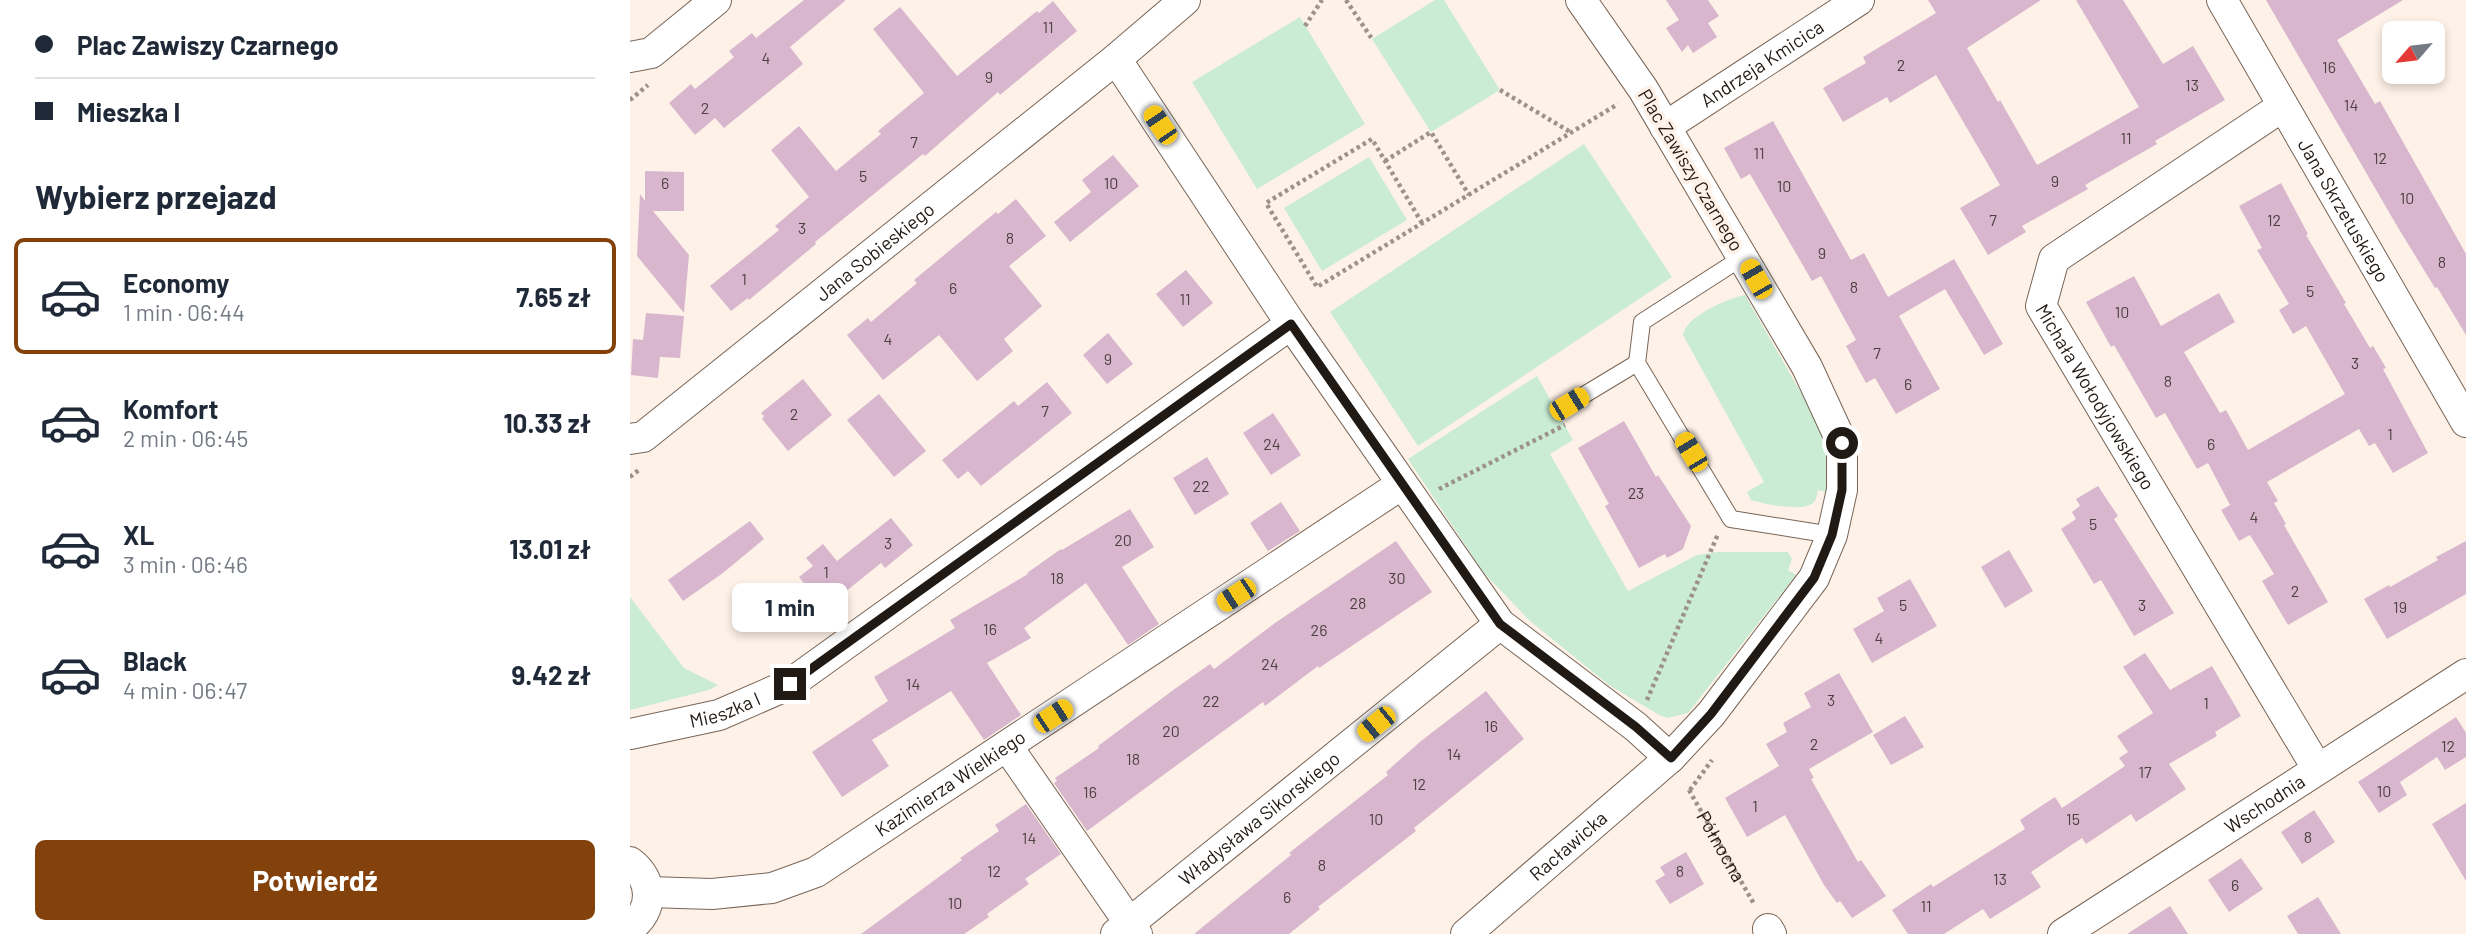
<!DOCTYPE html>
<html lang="pl">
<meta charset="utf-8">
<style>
body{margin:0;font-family:Barlow,sans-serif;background:#f6f6f7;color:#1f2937;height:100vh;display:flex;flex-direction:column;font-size:26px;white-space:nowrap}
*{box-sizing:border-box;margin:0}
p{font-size:23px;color:#747a83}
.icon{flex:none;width:38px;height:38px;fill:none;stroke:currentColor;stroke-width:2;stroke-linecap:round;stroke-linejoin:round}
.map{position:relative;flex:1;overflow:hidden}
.sheet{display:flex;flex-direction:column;background:#fff;width:630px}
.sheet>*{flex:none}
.banner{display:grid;align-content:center;height:154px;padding:0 35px;background:#fff}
.needle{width:46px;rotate:242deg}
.tools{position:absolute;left:1752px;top:21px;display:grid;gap:14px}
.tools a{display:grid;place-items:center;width:63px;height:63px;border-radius:10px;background:#fff;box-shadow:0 4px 10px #0003;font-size:35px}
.end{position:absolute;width:32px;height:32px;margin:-16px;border:9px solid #211a14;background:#fff;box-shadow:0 0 0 4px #fff}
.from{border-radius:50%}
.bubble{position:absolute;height:49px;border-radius:10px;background:#fff;box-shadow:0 4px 10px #0003;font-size:23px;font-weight:700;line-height:49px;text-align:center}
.car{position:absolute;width:21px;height:42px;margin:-21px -10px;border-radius:9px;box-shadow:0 0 5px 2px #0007;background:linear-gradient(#f5c518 24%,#345 0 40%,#f5c518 0 76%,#345 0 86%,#f5c518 0)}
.banner b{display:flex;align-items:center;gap:24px;height:66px;font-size:26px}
.banner b+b{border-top:2px solid #e0e1e3}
.banner i{width:18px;height:18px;background:#1f2937}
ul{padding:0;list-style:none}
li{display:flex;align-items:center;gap:21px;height:116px;margin:0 14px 10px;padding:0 21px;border:4px solid transparent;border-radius:10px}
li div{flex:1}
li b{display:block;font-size:26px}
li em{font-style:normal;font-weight:700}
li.on{border-color:#83420c}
li>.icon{width:63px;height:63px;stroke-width:1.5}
h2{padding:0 35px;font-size:32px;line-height:84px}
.primary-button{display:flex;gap:14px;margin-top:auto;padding:14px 35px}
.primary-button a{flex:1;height:80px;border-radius:10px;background:#83420c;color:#fff;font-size:28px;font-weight:700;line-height:80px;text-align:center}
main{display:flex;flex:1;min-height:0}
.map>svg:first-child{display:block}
</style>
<main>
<section class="sheet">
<div class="banner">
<b><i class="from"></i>Plac Zawiszy Czarnego</b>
<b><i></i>Mieszka I</b>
</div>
<h2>Wybierz przejazd</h2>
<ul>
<li class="on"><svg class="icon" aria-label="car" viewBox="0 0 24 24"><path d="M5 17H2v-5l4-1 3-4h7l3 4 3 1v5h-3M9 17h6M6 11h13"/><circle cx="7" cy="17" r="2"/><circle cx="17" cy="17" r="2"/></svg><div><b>Economy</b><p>1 min · 06:44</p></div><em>7.65 zł</em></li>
<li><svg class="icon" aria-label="car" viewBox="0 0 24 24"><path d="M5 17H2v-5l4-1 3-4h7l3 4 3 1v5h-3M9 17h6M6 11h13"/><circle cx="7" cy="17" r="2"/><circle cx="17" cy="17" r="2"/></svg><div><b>Komfort</b><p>2 min · 06:45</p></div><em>10.33 zł</em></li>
<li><svg class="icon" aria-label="car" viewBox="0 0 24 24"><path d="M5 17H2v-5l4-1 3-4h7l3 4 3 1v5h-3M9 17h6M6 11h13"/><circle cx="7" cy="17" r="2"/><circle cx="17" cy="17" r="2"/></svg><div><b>XL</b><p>3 min · 06:46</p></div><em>13.01 zł</em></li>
<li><svg class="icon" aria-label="car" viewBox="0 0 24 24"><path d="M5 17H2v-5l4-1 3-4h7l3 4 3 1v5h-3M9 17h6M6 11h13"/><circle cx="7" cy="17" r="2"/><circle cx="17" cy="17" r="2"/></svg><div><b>Black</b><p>4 min · 06:47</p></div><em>9.42 zł</em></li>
</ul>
<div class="primary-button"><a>Potwierdź</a></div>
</section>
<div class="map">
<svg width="1836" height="934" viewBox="0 0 1836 934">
<rect width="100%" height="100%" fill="#fef1e7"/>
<g fill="#caecd4">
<path d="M 805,0 L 814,0 L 870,90 L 801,132 L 742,39 Z"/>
<path d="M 670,17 L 735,124 L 627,189 L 562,82 Z"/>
<path d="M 954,144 L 1042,277 L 788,446 L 700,312 Z"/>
<path d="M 739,157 L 777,220 L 692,271 L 654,208 Z"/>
<path d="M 1115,295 L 1187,421 L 1195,445 L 1199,486 L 1197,492 L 1188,490 C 1187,494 1187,498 1184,502 C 1175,513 1134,504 1121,500 L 1117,492 L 1134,482 L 1053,335 C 1055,317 1098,298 1115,295 Z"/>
<path d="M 907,376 L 943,440 L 920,454 L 998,591 L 1067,555 L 1088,552 L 1158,552 L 1162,559 L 1158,570 L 1166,575 L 1058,713 L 1038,718 L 1029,715 L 979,685 L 900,621 L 853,572 L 778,459 Z"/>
<path d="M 0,597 L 54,668 L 88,685 L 79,690 L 0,710 Z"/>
</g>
<g fill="#d8b7ce">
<path d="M 174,0 L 216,0 L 160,47 L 173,64 L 94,128 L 85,118 L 65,135 L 39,103 L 61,84 L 65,89 L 104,57 L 99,51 L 122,33 L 126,38 Z"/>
<path d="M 1036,0 L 1078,0 L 1089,16 L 1078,23 L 1087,37 L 1063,53 L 1058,45 L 1052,52 L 1036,28 L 1049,20 Z"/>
<path d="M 1298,0 L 1411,0 L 1337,48 L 1368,102 L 1370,100 L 1407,165 L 1509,107 L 1446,0 L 1493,0 L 1533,64 L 1563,46 L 1595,100 L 1525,141 L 1527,144 L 1455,185 L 1458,189 L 1392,226 L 1396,232 L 1358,255 L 1330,208 L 1370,185 L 1306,75 L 1260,103 L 1257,97 L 1213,122 L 1193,88 L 1236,63 L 1233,57 L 1306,13 Z"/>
<path d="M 1636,0 L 1773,0 L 1707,40 L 1745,104 L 1750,101 L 1836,254 L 1836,335 L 1807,287 L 1805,288 L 1767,226 Z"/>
<path d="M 423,1 L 447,31 L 370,95 L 368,92 L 295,156 L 293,154 L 185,242 L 186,244 L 119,300 L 118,298 L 101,311 L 80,286 L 149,230 L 145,226 L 179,197 L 141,150 L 169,126 L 206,171 L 251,134 L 248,131 L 294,93 L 243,29 L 270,7 L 327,76 L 407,11 L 409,13 Z"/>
<path d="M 1143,121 L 1221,260 L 1234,253 L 1258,297 L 1324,259 L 1373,344 L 1354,355 L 1315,289 L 1269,316 L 1310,389 L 1266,414 L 1245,378 L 1236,383 L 1216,346 L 1226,340 L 1191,276 L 1182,281 L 1120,174 L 1111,179 L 1094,148 Z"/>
<path d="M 483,155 L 509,186 L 440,242 L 424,222 L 461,192 L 452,180 Z"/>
<path d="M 15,171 L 54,172 L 54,211 L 23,211 L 59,255 L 54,313 L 7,256 L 10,194 L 15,201 Z"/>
<path d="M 1651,183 L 1678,234 L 1676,235 L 1716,303 L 1714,304 L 1740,348 L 1743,346 L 1756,368 L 1753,369 L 1798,453 L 1763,473 L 1745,443 L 1739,446 L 1729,429 L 1637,482 L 1648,501 L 1644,503 L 1656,524 L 1654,525 L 1698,602 L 1658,625 L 1632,581 L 1644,574 L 1620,535 L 1609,541 L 1591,510 L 1600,505 L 1578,463 L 1567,469 L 1535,413 L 1526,418 L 1484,345 L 1481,347 L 1456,302 L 1504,276 L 1531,326 L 1589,293 L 1605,322 L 1554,352 L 1590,413 L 1596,410 L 1618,450 L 1715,394 L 1676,326 L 1663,334 L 1649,310 L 1659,304 L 1627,250 L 1632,248 L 1609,206 Z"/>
<path d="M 386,199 L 416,236 L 379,266 L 412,306 L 374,339 L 383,351 L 347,381 L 309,335 L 253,380 L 217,335 L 238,318 L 241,322 L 287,283 L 284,280 L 366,212 L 368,214 Z"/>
<path d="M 556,270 L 583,303 L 553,327 L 526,294 Z"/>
<path d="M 16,313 L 54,316 L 50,358 L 30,357 L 28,378 L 1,375 L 3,339 L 13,340 Z"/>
<path d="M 478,333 L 503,364 L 477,384 L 453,355 Z"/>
<path d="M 173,379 L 202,415 L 158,451 L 132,419 L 134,416 L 131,413 Z"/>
<path d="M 417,382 L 442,413 L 351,486 L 338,471 L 328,479 L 312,460 L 384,401 L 388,406 Z"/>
<path d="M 249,394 L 296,451 L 264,477 L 217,420 Z"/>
<path d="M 643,413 L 671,455 L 641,475 L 613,433 Z"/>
<path d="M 994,421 L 1026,477 L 1028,475 L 1061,526 L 1053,549 L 1037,558 L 1035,554 L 1009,568 L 975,506 L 979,504 L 948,448 Z"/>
<path d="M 577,457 L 599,494 L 565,515 L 543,478 Z"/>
<path d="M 1468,486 L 1488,516 L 1484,519 L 1544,613 L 1504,636 L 1471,580 L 1464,584 L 1431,529 L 1446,519 L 1442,512 L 1450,506 L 1446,499 Z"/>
<path d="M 651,502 L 670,531 L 638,551 L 620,523 Z"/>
<path d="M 500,509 L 524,547 L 492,567 L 529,624 L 498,645 L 456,583 L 394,628 L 401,638 L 357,663 L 391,715 L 354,740 L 321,691 L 242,740 L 259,766 L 212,797 L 182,752 L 258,701 L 244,677 L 325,628 L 320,620 L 398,574 L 397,573 L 431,549 L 432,550 Z"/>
<path d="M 261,518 L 283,545 L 255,568 L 251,563 L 194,609 L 169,577 L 183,566 L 176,558 L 193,544 L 207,561 Z"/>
<path d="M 120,521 L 134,539 L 93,573 L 53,601 L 38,580 Z"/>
<path d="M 766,541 L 802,592 L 689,668 L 688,666 L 635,706 L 633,702 L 457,831 L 424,783 L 427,781 L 425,778 L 469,748 L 468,746 L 546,688 L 580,664 L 584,669 L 645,623 Z"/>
<path d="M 1836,541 L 1836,594 L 1757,639 L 1734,599 L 1759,585 L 1760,587 L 1808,560 L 1806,557 Z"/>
<path d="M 1379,550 L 1403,591 L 1375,608 L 1351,567 Z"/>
<path d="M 1280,579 L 1307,626 L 1242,663 L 1223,629 L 1254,611 L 1247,598 Z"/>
<path d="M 1515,653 L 1540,690 L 1582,666 L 1611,716 L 1585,732 L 1587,736 L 1539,764 L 1556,789 L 1506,822 L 1501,814 L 1456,844 L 1452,838 L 1401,872 L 1411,887 L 1360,919 L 1353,909 L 1314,934 L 1278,934 L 1262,910 L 1301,884 L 1303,887 L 1395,829 L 1390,820 L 1425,797 L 1432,808 L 1495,766 L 1489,758 L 1498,752 L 1487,736 L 1523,713 L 1493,667 Z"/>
<path d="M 1209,673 L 1243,732 L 1179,769 L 1184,778 L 1181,779 L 1228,862 L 1231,860 L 1256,896 L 1222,918 L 1210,901 L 1207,903 L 1194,885 L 1155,815 L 1117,837 L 1095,798 L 1149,766 L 1136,744 L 1157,732 L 1153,723 L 1181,707 L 1174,693 Z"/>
<path d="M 856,691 L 894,739 L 784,828 L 786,831 L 688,907 L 690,909 L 659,934 L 564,934 L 661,855 L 659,853 L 758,775 L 756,772 L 791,741 Z"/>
<path d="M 1275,716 L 1294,747 L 1261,765 L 1243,735 Z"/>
<path d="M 1826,717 L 1836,733 L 1836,757 L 1815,770 L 1807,757 L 1770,782 L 1777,795 L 1749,813 L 1728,782 Z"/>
<path d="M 1836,803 L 1836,881 L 1802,824 Z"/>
<path d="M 396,804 L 431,854 L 395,879 L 399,884 L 357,914 L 359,917 L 334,934 L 231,934 L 332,860 L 330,858 L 369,831 L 365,825 Z"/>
<path d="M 1684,810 L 1705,842 L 1672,864 L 1651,832 Z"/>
<path d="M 1056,852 L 1074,884 L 1040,904 L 1025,881 L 1035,875 L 1030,867 Z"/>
<path d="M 1611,858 L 1633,889 L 1599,912 L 1578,880 Z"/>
<path d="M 1688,897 L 1711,934 L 1668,934 L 1657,916 Z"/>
<path d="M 1540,906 L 1558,934 L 1497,934 Z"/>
</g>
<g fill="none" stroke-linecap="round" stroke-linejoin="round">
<g stroke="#786557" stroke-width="18">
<g id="lane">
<path d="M 1113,257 L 1012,322 L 1007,363 L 1101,519 L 1202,535"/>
<path d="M 939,404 L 1007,363"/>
</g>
</g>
<g stroke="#786557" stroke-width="32">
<g id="street">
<path id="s2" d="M 1592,0 L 1836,422"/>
<path d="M 0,57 L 21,53 L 86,0"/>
<path d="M 486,59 L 661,324 L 870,624 L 1006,727 L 1040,758"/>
<path id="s3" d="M 1653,106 L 1424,259 L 1411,306 L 1687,768"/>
<path id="s4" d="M 1035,127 L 1229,0"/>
<path id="s5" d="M 0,439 L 13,437 L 486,59 L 555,0"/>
<path id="s6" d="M 0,734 L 89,715 L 160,684 L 661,324"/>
<path d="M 377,746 L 507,934"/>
<path d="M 0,862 C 24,880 24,910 0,928"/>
<path id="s7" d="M 19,892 L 82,894 L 142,888 L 186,872 L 772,484"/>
<path d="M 1138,929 L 1141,934"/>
<path id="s8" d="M 486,934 L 870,624"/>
<path id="s9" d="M 836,934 L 1040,758 L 1081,714 L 1184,578 L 1202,535 L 1212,490 L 1212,443 L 1177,367 L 1013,89 L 951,0"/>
<path id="s10" d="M 1433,934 L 1836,674"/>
</g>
</g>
<g stroke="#9d928a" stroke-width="4.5" stroke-dasharray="3.5 3.5" stroke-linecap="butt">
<path d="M 716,0 L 742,39"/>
<path d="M 675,26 L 692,0"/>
<path d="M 870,90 L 942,133"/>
<path d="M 0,100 L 18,85"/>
<path d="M 755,161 L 801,132 L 839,195"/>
<path d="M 792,223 L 742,139 L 636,203 L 687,287 L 988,104"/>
<path d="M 0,477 L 10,469"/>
<path d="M 809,489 L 935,425"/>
<path d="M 1017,700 L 1088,534"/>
<path id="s1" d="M 1059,790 L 1124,904"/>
<path d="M 1060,790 L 1082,760"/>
</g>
<use href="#lane" stroke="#fff" stroke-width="16"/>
<use href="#street" stroke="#fff" stroke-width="30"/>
</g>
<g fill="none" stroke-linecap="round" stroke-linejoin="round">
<path stroke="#211a14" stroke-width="9" d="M 160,684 L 661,324 L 870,624 L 1006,727 L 1041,758 L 1081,714 L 1184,578 L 1202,535 L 1212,490 L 1212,443"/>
</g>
<g text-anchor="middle" stroke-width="7" stroke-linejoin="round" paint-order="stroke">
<g font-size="16" fill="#4f4142">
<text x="418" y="33">11</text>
<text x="136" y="64">4</text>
<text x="1271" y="71">2</text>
<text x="1699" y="73">16</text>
<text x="359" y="83">9</text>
<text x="1562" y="91">13</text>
<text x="1721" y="111">14</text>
<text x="75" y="114">2</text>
<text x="1496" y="144">11</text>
<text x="284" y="148">7</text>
<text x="1129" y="159">11</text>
<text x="1750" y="164">12</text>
<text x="233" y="182">5</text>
<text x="1425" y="187">9</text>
<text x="35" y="189">6</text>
<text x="481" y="189">10</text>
<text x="1154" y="192">10</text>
<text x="1777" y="204">10</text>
<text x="1363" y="226">7</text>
<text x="1644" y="226">12</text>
<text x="172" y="234">3</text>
<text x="380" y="244">8</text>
<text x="1192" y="259">9</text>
<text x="1812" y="268">8</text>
<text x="114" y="285">1</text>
<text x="1224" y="293">8</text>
<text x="323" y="294">6</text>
<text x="1680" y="297">5</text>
<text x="555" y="305">11</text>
<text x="1492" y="318">10</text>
<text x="258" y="345">4</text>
<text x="1247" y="359">7</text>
<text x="478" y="365">9</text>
<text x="1725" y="369">3</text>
<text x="1538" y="387">8</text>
<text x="1278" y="390">6</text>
<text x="415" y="417">7</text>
<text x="164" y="420">2</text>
<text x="1760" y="440">1</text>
<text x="642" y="450">24</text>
<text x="1581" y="450">6</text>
<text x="571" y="492">22</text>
<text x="1006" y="499">23</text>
<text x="1624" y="523">4</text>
<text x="1463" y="530">5</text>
<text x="493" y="546">20</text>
<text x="258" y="549">3</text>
<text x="196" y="578">1</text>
<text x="427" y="584">18</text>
<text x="767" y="584">30</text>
<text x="1665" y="597">2</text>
<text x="728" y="609">28</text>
<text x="1273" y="611">5</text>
<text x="1512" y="611">3</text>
<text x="1770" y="613">19</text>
<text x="360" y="635">16</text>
<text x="689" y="636">26</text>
<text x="1249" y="644">4</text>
<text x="640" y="670">24</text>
<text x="283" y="690">14</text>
<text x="1201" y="706">3</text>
<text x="581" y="707">22</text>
<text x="1576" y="709">1</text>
<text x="861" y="732">16</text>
<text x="541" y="737">20</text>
<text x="1184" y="750">2</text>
<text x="1818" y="752">12</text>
<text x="824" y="760">14</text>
<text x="503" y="765">18</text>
<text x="1515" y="778">17</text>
<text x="789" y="790">12</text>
<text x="1754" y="797">10</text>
<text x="460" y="798">16</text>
<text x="1125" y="812">1</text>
<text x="746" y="825">10</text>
<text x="1443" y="825">15</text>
<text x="1678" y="843">8</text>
<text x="399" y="844">14</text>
<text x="692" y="871">8</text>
<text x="364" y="877">12</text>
<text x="1050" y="877">8</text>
<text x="1370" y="885">13</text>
<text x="1605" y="891">6</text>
<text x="657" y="903">6</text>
<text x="325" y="909">10</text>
<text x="1296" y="912">11</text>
</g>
<g font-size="19" fill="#211a14" stroke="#fef1e7">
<text dy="7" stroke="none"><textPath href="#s4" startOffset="116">Andrzeja Kmicica</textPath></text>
<text transform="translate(1061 170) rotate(59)" y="7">Plac Zawiszy Czarnego</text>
<text dy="7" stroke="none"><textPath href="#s2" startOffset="243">Jana Skrzetuskiego</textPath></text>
<text dy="7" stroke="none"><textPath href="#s5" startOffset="310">Jana Sobieskiego</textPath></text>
<text dy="7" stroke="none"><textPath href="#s3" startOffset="430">Michała Wołodyjowskiego</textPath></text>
<text dy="7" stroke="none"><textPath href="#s6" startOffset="98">Mieszka I</textPath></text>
<text dy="7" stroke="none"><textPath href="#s7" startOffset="331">Kazimierza Wielkiego</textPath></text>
<text dy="7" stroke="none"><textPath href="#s10" startOffset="240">Wschodnia</textPath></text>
<text dy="7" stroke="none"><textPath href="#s8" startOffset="184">Władysława Sikorskiego</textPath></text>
<text dy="7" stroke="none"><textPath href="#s9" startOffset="135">Racławicka</textPath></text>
<text dy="7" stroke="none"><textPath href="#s1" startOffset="65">Północna</textPath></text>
</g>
</g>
</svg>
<div class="tools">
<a><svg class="needle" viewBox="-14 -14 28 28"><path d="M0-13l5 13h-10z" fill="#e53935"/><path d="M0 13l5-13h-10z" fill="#747a83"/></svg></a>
</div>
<i class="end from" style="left:1212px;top:443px"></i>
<i class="end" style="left:160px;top:684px"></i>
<div class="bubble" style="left:102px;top:583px;width:116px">1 min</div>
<i class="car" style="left:530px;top:125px;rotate:326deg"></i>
<i class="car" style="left:1126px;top:279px;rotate:330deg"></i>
<i class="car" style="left:939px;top:404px;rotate:59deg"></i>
<i class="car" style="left:1061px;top:452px;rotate:329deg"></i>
<i class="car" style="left:606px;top:595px;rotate:237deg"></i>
<i class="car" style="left:423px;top:716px;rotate:57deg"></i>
<i class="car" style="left:746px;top:724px;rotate:231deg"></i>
</div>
</main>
